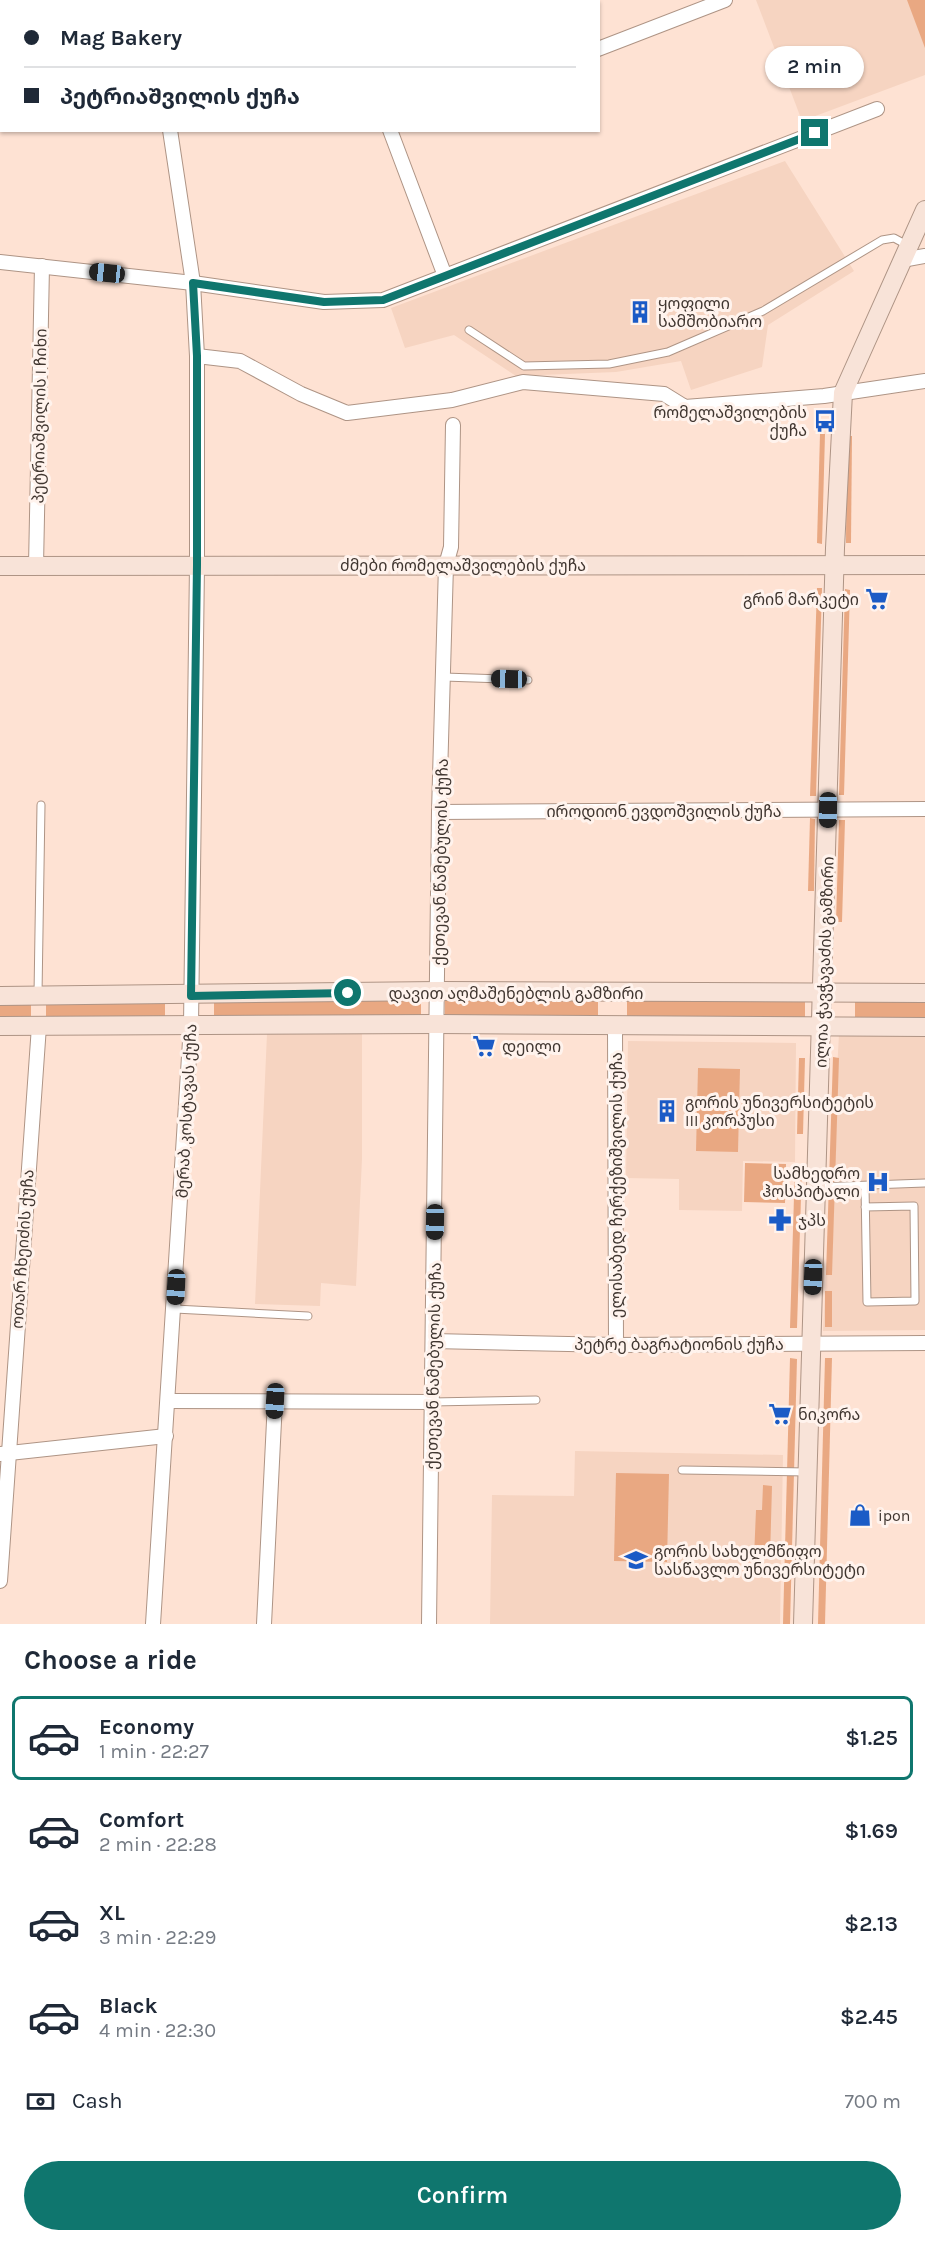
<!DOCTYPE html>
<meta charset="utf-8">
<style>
body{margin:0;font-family:Karla,"Noto Sans Georgian",sans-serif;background:#f2f2f3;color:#1f2937;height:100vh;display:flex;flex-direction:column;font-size:22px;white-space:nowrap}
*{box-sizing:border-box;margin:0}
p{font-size:20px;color:#747a83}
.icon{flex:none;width:33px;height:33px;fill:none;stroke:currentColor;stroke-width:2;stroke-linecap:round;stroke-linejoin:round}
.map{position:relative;height:1624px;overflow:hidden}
.details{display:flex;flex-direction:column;background:#fff;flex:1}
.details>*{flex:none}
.hud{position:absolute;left:0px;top:0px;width:600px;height:132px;box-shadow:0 2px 4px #0004;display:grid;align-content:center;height:132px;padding:0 24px;background:#fff}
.end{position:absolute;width:27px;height:27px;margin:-14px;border:8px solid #0f766e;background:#fff;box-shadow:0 0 0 3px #fff}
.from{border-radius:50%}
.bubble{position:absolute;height:42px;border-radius:21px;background:#fff;box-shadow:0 2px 4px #0004;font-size:20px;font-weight:600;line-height:42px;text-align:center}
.car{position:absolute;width:18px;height:36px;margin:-18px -9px;border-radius:8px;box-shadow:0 0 4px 2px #0007;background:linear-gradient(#222 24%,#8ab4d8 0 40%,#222 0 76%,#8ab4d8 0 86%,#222 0)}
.hud b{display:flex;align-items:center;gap:21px;height:57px;font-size:22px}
.hud b+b{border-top:2px solid #e0e1e3}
.hud i{width:15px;height:15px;background:#1f2937}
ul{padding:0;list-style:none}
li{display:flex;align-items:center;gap:18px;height:84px;margin:0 12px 9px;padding:0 12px;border:3px solid transparent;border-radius:9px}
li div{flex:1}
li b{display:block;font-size:22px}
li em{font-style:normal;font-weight:600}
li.current{border-color:#0f766e}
li>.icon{width:54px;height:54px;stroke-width:1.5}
h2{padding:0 24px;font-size:27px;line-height:72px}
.pay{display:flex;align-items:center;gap:15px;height:66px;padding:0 24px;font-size:22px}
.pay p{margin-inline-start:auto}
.button{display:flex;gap:12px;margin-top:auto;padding:12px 24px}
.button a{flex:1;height:69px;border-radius:36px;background:#0f766e;color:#fff;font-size:24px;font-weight:600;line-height:69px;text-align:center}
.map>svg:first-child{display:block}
</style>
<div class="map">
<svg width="925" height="1624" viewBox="0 0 925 1624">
<rect width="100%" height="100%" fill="#fee2d3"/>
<g fill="#f6d4c1">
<path d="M 756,0 L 925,0 L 925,75 L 802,121 Z"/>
<path d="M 785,161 L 854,271 L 768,325 L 762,367 L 691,390 L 681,361 L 616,372 L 516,376 L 454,335 L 405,348 L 391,308 Z"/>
<path d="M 925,1029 L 925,1330 L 823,1331 L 839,1034 Z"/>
<path d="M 362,1033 L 362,1159 L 356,1286 L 321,1283 L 320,1306 L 255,1304 L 267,1034 Z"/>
<path d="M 628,1041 L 796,1043 L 795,1162 L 743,1161 L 742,1211 L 679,1210 L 679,1179 L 626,1178 Z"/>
<path d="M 575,1451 L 783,1455 L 780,1624 L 490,1624 L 492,1495 L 574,1496 Z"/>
</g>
<g fill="#e9a882">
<path d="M 907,0 L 925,0 L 925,48 Z"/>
<path d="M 820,434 L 825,434 L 822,544 L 817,543 Z"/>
<path d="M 847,436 L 852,436 L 851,543 L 846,543 Z"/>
<path d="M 817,588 L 822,588 L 816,796 L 810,796 Z"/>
<path d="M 845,589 L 850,590 L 844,795 L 839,795 Z"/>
<path d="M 810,818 L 815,819 L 814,891 L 808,891 Z"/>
<path d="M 839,820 L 845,820 L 842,922 L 836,922 Z"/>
<path d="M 855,998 L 925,999 L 925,1019 L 855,1019 Z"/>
<path d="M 214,1000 L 421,1001 L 421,1019 L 214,1018 Z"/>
<rect x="445" y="1000" width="153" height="18"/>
<path d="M 627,1000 L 805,1001 L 805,1019 L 627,1018 Z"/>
<path d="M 165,1001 L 165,1019 L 46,1019 L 46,1002 Z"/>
<rect x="0" y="1002" width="31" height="16"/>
<path d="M 833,1057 L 839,1058 L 832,1275 L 826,1275 Z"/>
<path d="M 799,1058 L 805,1058 L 803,1134 L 797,1134 Z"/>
<path d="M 698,1068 L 740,1069 L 738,1152 L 696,1151 Z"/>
<path d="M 745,1163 L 786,1164 L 785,1203 L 744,1202 Z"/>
<path d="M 795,1164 L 802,1164 L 797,1328 L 790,1328 Z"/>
<rect x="825" y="1291" width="7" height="36"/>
<path d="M 790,1358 L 797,1359 L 790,1624 L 783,1624 Z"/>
<path d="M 825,1358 L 832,1358 L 825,1624 L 818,1624 Z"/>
<path d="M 616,1473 L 669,1474 L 667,1562 L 614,1561 Z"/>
<path d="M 763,1485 L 772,1486 L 770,1558 L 754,1558 L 756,1510 L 762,1510 Z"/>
</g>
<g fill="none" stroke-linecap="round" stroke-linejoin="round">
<g stroke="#ae9485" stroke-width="9">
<g id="lane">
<path d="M 469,330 L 524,366 L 609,364 L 668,352 L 763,311 L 882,240 L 894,238 L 907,245"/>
<path d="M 444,677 L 528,680"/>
<path d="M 38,994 L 41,805"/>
<path d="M 865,1186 L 867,1302 L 915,1301 L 914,1206 L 865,1207"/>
<path d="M 816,1187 L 925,1183"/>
<path d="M 175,1309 L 308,1316"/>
<path d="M 432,1402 L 536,1400"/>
<path d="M 682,1470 L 807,1472"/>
</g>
</g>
<g stroke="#ae9485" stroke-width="16">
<g id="street">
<path d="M 340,0 L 341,2"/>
<path d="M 598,49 L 725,0"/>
<path d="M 390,130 L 445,276"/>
<path d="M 902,260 L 925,256"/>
<path d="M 0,262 L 193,283 L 324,302 L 383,300 L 877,109"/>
<path d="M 197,356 L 240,361 L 301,394 L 347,413 L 452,400 L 523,382 L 664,394 L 685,407 L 824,396 L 925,381"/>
<path d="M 36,566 L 42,266"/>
<path d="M 439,812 L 925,809"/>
<path d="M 615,1026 L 616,1345"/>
<path d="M 433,1341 L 616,1345 L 925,1343"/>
<path d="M 169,1401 L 432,1402"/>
<path d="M 0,1454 L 166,1436"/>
<path d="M 0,1581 L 39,1026"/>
<path d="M 153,1624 L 191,1025 L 197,565 L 197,356 L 193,283 L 170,130"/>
<path d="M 264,1624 L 275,1401"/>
<path d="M 429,1624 L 439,812 L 446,565 L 451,547 L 453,425"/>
</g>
</g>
<g stroke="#ae9485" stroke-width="20">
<g id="secondary">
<path d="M 259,2 L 264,0"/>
<path d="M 0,62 L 2,62"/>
<path d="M 0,566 L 925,565"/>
<path d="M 0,996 L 438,991 L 925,993"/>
<path d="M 0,1026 L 438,1024 L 925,1027"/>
<path d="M 803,1624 L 835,548 L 843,393 L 925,210"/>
</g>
</g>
<use href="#lane" stroke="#fff" stroke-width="7"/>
<use href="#street" stroke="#fff" stroke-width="14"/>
<use href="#secondary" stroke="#f8e3d8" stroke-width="18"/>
</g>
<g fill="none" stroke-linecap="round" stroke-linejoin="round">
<path stroke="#0f766e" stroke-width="8" d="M 348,993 L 191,996 L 197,565 L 197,356 L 193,283 L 324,302 L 383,300 L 815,133"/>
</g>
<defs>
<g id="building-bare" transform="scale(1.8)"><path d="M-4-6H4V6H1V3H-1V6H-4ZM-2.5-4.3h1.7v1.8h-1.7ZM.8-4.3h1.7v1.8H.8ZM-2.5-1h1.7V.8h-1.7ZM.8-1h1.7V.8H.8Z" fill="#1b5bc6" stroke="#fff3ed" stroke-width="2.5" paint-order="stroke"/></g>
<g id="bus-bare" transform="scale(1.8)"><path d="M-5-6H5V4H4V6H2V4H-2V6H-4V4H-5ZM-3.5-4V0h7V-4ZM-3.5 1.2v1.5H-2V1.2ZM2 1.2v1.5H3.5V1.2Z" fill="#1b5bc6" stroke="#fff3ed" stroke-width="2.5" paint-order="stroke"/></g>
<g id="supermarket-bare" transform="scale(1.8)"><path d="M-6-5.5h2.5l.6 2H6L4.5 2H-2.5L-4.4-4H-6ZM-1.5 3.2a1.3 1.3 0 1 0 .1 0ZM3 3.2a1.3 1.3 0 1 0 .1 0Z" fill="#1b5bc6" stroke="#fff3ed" stroke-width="2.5" paint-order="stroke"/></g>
<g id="hospital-bare" transform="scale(1.8)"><path d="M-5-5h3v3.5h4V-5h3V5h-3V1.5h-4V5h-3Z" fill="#1b5bc6" stroke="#fff3ed" stroke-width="2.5" paint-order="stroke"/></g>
<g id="pharmacy-bare" transform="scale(1.8)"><path d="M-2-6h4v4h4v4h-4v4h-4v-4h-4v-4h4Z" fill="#1b5bc6" stroke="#fff3ed" stroke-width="2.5" paint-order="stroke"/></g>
<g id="shop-bare" transform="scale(1.8)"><path d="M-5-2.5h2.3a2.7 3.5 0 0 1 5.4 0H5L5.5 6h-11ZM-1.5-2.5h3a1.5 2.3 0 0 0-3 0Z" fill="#1b5bc6" stroke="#fff3ed" stroke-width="2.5" paint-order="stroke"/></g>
<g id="university-bare" transform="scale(1.8)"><path d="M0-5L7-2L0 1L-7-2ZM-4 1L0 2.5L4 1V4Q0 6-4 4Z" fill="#1b5bc6" stroke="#fff3ed" stroke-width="2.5" paint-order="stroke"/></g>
</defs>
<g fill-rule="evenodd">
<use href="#building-bare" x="640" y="312"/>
<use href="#bus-bare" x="825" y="421"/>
<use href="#supermarket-bare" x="877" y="599"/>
<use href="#supermarket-bare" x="484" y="1046"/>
<use href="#building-bare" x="667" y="1111"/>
<use href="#hospital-bare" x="878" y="1182"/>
<use href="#pharmacy-bare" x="780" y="1220"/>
<use href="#supermarket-bare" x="780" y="1414"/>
<use href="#shop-bare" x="860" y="1515"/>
<use href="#university-bare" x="636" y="1560"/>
</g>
<g text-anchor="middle" stroke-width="6" stroke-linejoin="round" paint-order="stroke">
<g font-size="16" fill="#403630" stroke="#fff3ed" text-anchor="start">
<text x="658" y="309">ყოფილი<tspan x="658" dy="18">სამშობიარო</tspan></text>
<text x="807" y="418" text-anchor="end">რომელაშვილების<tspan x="807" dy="18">ქუჩა</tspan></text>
<text x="859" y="605" text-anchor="end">გრინ მარკეტი</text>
<text x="502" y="1052">დეილი</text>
<text x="685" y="1108">გორის უნივერსიტეტის<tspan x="685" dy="18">III კორპუსი</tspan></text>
<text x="860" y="1179" text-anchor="end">სამხედრო<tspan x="860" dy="18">ჰოსპიტალი</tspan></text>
<text x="798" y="1226">ჯპს</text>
<text x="798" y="1420">ნიკორა</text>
<text x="878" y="1521">ipon</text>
<text x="654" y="1557">გორის სახელმწიფო<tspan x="654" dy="18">სასწავლო უნივერსიტეტი</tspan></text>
</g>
<g font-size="16" fill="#403630" stroke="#fff3ed">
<text transform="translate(39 416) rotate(-89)" y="6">პეტრიაშვილის I ჩიხი</text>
<text x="463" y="571">ძმები რომელაშვილების ქუჩა</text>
<text x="664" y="817">იროდიონ ევდოშვილის ქუჩა</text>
<text transform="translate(440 862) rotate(-89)" y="6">ქეთევან წამებულის ქუჩა</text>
<text transform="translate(824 962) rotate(-88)" y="6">ილია ჭავჭავაძის გამზირი</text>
<text x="516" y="999">დავით აღმაშენებლის გამზირი</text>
<text transform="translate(186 1111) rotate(-87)" y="6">მერაბ კოსტავას ქუჩა</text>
<text transform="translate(616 1185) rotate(-90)" y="6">ელისაბედ ჩერქეზიშვილის ქუჩა</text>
<text transform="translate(22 1249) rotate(-86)" y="6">ოთარ ჩხეიძის ქუჩა</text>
<text x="679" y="1350">პეტრე ბაგრატიონის ქუჩა</text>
<text transform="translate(433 1366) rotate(-89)" y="6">ქეთევან წამებულის ქუჩა</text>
</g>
</g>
</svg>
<i class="end from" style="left:348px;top:993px"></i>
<i class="end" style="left:815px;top:133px"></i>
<div class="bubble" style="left:765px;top:46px;width:99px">2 min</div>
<i class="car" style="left:107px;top:273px;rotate:276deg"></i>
<i class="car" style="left:509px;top:679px;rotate:271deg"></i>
<i class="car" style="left:828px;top:810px;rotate:181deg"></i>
<i class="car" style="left:435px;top:1222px;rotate:181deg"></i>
<i class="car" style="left:813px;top:1277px;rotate:182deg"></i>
<i class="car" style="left:176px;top:1287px;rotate:183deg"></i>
<i class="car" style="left:275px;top:1401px;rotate:183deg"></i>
<div class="hud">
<b><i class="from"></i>Mag Bakery</b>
<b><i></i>პეტრიაშვილის ქუჩა</b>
</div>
</div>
<section class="details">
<h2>Choose a ride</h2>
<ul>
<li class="current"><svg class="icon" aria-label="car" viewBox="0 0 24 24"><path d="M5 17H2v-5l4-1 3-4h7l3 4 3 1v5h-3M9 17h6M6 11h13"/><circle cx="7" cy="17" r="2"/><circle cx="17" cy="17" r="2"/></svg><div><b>Economy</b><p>1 min · 22:27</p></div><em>$1.25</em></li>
<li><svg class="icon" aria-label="car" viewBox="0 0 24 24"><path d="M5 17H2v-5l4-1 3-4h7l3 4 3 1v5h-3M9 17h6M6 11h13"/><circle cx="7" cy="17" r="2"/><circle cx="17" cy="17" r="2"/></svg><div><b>Comfort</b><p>2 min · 22:28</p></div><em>$1.69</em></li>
<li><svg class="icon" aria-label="car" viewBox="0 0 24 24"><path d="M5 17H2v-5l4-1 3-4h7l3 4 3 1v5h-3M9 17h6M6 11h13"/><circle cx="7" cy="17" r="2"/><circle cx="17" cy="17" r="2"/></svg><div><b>XL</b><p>3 min · 22:29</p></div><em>$2.13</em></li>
<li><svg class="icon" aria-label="car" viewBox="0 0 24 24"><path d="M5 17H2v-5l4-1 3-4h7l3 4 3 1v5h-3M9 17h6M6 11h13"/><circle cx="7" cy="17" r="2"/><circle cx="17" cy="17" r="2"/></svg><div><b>Black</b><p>4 min · 22:30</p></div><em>$2.45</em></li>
</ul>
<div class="pay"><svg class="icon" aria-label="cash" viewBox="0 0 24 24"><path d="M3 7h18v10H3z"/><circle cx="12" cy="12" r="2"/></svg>Cash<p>700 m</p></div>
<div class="button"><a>Confirm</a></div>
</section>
